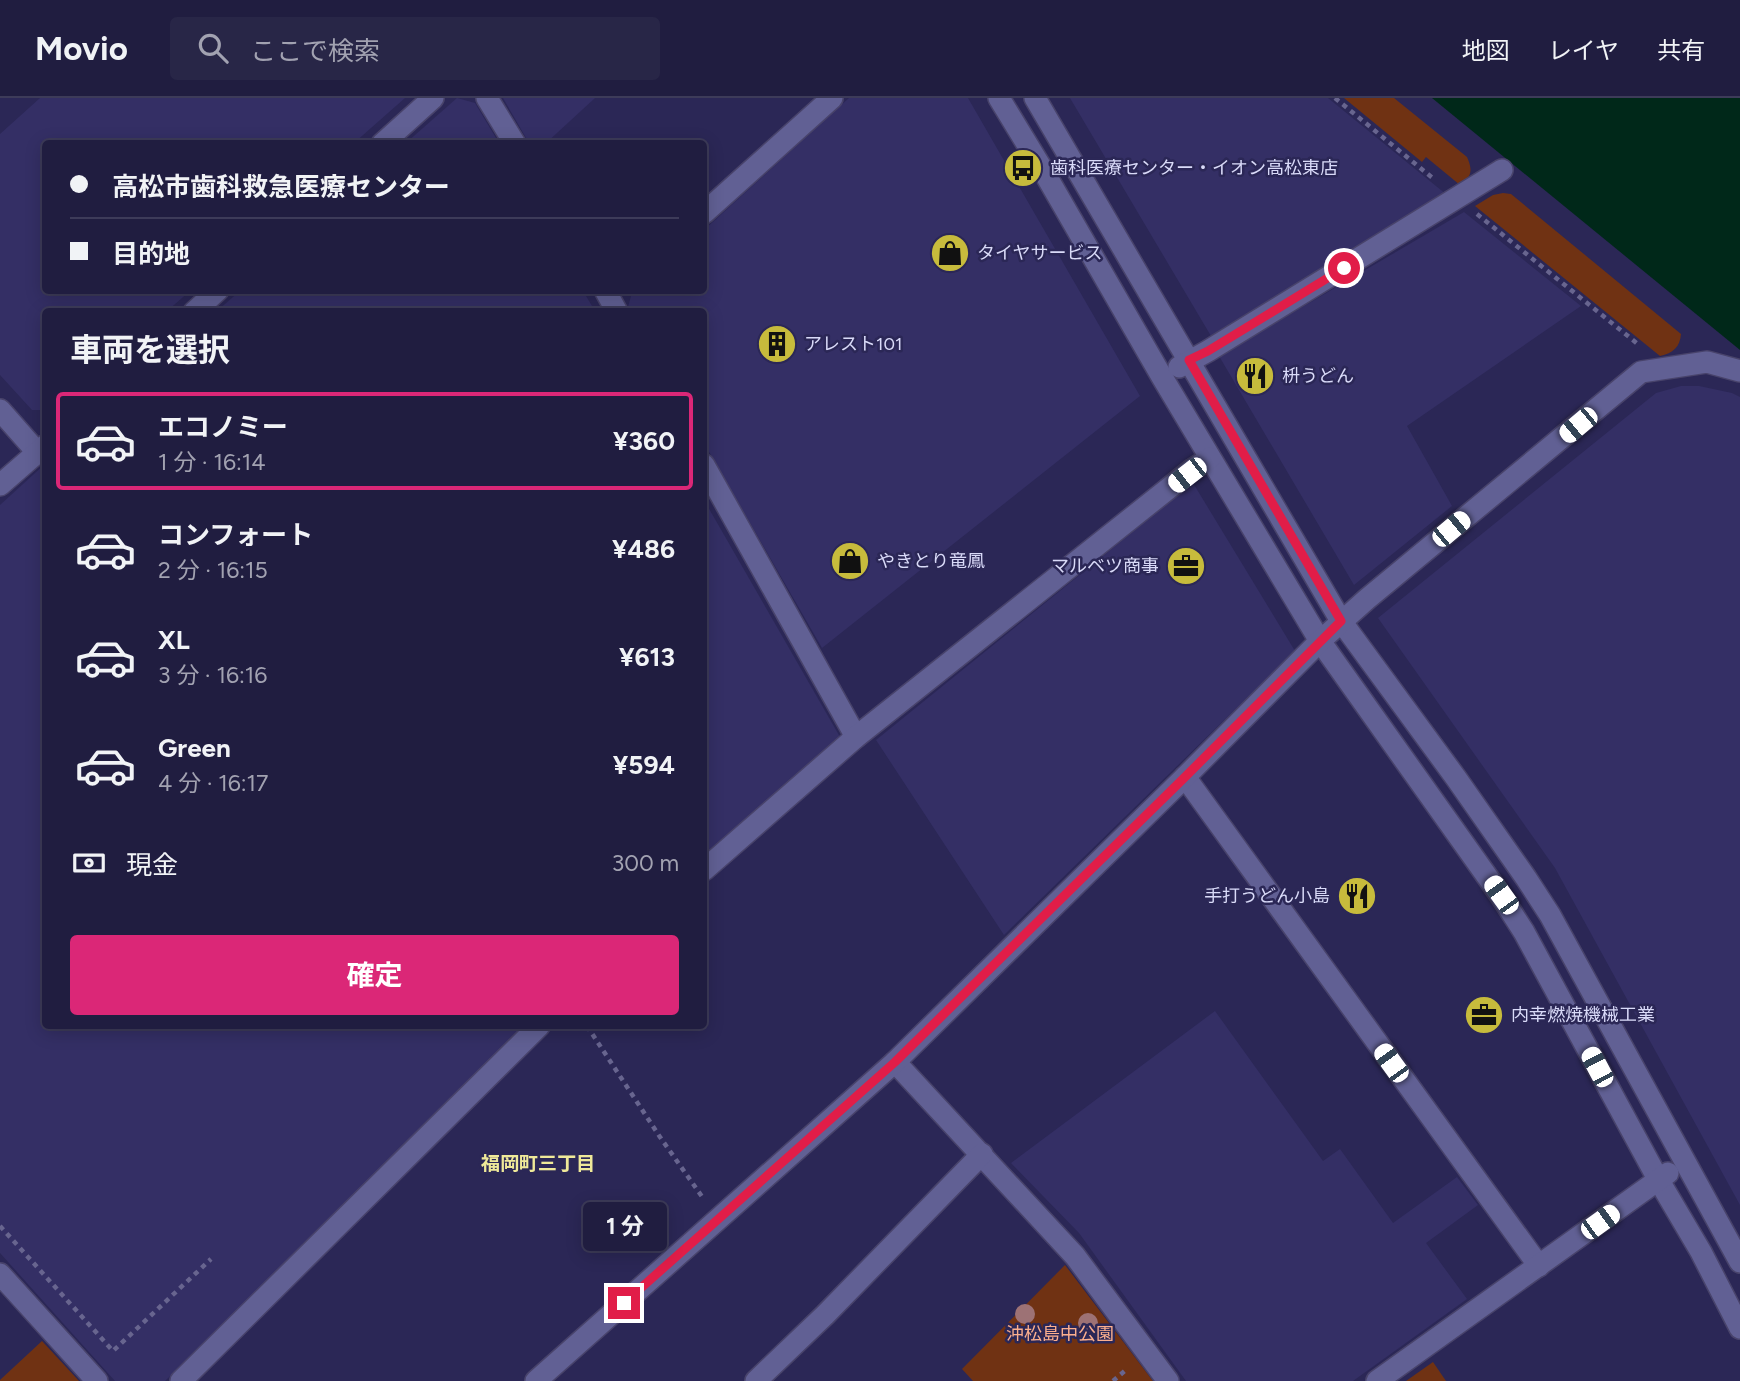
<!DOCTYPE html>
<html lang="ja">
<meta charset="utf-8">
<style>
body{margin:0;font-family:Figtree,"Noto Sans JP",sans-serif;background:#282647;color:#f1f3f6;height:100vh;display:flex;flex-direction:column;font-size:26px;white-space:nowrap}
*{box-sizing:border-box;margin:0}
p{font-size:23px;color:#a2a2b1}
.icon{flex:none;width:38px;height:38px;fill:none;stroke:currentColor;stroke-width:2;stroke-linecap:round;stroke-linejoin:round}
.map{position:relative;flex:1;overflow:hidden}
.panel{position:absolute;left:42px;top:210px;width:665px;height:721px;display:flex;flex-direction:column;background:#201d40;border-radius:7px;box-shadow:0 4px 18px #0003,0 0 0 2px #3d3b59}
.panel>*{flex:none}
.guide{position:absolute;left:42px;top:42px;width:665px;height:154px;border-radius:7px;box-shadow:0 4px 18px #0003,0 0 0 2px #3d3b59;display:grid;align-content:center;height:154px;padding:0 28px;background:#201d40}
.end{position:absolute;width:32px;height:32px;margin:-16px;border:9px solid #e11d48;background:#fff;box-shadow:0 0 0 4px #fff}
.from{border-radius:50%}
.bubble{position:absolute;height:49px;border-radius:7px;background:#201d40;box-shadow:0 4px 18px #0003,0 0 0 2px #3d3b59;font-size:23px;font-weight:700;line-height:49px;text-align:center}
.car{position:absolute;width:21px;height:42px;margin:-21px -10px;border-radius:9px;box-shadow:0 0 5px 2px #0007;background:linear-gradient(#fff 24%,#345 0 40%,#fff 0 76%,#345 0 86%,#fff 0)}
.guide b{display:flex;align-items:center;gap:24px;height:66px;font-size:26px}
.guide b+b{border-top:2px solid #3d3b59}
.guide i{width:18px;height:18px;background:#f1f3f6}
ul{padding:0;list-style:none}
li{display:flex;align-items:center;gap:21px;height:98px;margin:0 14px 10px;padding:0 14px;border:4px solid transparent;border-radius:7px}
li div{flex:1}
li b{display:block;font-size:26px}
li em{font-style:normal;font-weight:700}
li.active{border-color:#db2777}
li>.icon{width:63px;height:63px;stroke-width:1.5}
h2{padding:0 28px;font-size:32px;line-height:84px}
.pay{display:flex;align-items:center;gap:18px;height:77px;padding:0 28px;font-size:26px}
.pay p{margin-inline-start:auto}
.primary-button{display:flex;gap:14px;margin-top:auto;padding:14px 28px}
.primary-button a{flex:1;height:80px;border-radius:7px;background:#db2777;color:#fff;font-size:28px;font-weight:700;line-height:80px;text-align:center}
header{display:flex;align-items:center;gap:42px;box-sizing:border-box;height:98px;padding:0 35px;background:#201d40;border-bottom:2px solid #3d3b59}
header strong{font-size:33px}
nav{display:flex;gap:38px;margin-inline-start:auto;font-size:24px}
.search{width:490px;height:63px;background:#282647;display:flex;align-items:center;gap:18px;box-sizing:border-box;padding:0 24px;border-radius:7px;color:#a2a2b1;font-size:26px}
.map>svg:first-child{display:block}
</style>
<header>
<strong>Movio</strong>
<div class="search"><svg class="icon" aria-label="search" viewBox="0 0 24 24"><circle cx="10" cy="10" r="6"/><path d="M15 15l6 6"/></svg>ここで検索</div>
<nav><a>地図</a><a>レイヤ</a><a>共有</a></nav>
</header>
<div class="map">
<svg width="1740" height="1283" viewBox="0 0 1740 1283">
<rect width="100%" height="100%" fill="#2b2756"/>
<g fill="#342f65">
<path d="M 40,0 L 405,0 L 354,45 L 46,46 L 46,192 L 190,193 L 167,213 L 46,214 L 45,312 L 32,312 L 0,277 L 0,36 Z"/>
<path d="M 457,0 L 475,5 L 499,45 L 406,45 Z"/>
<path d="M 503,0 L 595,0 L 545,46 L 529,45 Z"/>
<path d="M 849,0 L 968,0 L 1140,298 L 822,550 L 704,345 L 704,214 L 627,213 L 631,198 L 637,193 L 704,192 L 704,132 Z"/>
<path d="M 1070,0 L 1328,0 L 1447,97 L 1211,238 Z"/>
<path d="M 1464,114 L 1581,208 L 1407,328 L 1452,408 L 1354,487 L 1219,258 Z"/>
<path d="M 241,192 L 583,193 L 595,213 L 217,213 Z"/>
<path d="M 1681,288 L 1699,288 L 1732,295 L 1740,299 L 1740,1107 L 1555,770 L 1378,520 L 1656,295 Z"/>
<path d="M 45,366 L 46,928 L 526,928 L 165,1283 L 115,1283 L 0,1155 L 0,407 Z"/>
<path d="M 1193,385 L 1295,553 L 1004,837 L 876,642 Z"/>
<path d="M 704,402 L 840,639 L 704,760 Z"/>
<path d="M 1215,913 L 1323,1063 L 1340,1051 L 1393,1125 L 1457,1079 L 1478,1107 L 1426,1145 L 1467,1201 L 1353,1283 L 1186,1283 L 1079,1135 L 1011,1065 Z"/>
</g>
<g fill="#703213">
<path d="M 1344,0 L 1394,0 L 1467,59 C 1473,73 1472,78 1460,87 L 1426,59 L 1422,64 Z"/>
<path d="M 1503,95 L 1511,96 L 1681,236 C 1680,249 1673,255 1660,258 L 1475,108 L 1493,97 Z"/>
<path d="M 1065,1167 L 1153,1283 L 973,1283 L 962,1271 Z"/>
<path d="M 42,1243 L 79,1283 L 0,1283 L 0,1282 Z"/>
<path d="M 1433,1264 L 1446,1283 L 1406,1283 Z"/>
</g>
<path fill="#002819" d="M 1432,0 L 1740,0 L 1740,252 Z"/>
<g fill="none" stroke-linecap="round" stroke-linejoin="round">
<g stroke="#48436b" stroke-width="24">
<g id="minor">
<path d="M 487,0 L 515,46"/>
<path d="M 999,0 L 1044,74 L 1162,279 L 1320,543 L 1501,798 L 1524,834 L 1658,1081 L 1701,1154 L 1740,1230"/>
<path d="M 1035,0 L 1341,523 L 1456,680 L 1526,780 L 1550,817 L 1740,1164"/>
<path d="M 382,46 L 433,0"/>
<path d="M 704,115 L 832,0"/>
<path d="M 605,192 L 617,214"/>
<path d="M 194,214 L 218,192"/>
<path d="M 1179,269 L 1208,253 L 1502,72"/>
<path d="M 0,312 L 37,354"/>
<path d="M 704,367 L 856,639"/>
<path d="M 0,387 L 46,347"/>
<path d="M 1185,679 L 1539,1168"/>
<path d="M 704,772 L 856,639 L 1193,371 L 1210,360"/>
<path d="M 895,964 L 1075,1158 L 1168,1283"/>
<path d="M 0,1176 L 97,1283"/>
<path d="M 181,1283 L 539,928"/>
<path d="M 536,1283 L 895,964 L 1185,679 L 1320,543 L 1367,501 L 1641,274 L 1707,264 L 1740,273"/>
<path d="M 756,1283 L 825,1217 L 982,1056"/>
<path d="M 1377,1283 L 1668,1075"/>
</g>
</g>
<g stroke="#68658f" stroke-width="4.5" stroke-dasharray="5 5" stroke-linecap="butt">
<path d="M 1335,0 L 1435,82"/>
<path d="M 1477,116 L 1639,247"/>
<path d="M 587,928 L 660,1039 L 703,1100"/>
<path d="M 0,1128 L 113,1253 L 211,1161"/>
<path d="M 1113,1283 L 1128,1270"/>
</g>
<use href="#minor" stroke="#616094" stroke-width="21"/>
</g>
<g fill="#9d7275">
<circle cx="1025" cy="1216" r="10"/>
<circle cx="1088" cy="1225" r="10"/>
</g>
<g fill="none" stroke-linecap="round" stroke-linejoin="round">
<path stroke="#e11d48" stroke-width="9" d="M 624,1205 L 895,964 L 1185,679 L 1341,523 L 1189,262 L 1208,253 L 1344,170"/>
</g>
<defs>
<g id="bus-disc" transform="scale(2.0125)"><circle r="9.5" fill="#c7bb3c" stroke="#2b2756"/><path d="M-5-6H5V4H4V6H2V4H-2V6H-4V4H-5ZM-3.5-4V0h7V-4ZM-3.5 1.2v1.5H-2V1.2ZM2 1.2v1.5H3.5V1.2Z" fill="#111"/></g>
<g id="shop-disc" transform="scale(2.0125)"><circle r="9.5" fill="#c7bb3c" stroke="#2b2756"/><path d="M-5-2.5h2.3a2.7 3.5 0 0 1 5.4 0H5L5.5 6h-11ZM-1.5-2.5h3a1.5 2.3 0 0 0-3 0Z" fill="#111"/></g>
<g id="building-disc" transform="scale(2.0125)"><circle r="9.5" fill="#c7bb3c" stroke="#2b2756"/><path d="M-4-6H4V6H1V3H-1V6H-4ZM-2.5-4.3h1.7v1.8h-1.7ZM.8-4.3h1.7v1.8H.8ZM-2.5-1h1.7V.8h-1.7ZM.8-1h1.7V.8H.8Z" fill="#111"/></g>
<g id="restaurant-disc" transform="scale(2.0125)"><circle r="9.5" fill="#c7bb3c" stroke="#2b2756"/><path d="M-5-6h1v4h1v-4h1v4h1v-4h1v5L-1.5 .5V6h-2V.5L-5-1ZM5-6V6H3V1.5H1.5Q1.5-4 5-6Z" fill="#111"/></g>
<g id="office-disc" transform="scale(2.0125)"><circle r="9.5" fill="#c7bb3c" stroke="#2b2756"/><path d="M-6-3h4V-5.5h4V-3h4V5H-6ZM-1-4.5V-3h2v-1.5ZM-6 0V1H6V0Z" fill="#111"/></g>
</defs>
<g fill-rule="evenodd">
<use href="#bus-disc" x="1023" y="70"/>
<use href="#shop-disc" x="950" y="155"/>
<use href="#building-disc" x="777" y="246"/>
<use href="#restaurant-disc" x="1255" y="278"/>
<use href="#shop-disc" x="850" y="463"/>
<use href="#office-disc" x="1186" y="468"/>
<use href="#restaurant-disc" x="1357" y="798"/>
<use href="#office-disc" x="1484" y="917"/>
</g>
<g text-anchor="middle" stroke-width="5" stroke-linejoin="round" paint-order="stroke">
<g font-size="18" fill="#d9daf8" stroke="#2b2756" text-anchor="start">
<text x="1050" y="76">歯科医療センター・イオン高松東店</text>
<text x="977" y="161">タイヤサービス</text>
<text x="804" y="252">アレスト101</text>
<text x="1282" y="284">枡うどん</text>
<text x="877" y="469">やきとり竜鳳</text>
<text x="1159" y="474" text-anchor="end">マルベツ商事</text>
<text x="1330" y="804" text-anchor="end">手打うどん小島</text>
<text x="1511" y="923">内幸燃焼機械工業</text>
</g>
<g font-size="18" fill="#fbaf8e" stroke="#2b2756">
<text x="1060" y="1242">沖松島中公園</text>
</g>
<g font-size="19" font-weight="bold" fill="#efe999" stroke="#2b2756">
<text x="538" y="1072">福岡町三丁目</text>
</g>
</g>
</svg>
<i class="end from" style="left:1344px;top:170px"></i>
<i class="end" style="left:624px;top:1205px"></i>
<div class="bubble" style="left:583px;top:1104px;width:84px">1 分</div>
<i class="car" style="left:1578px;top:327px;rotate:230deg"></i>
<i class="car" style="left:1187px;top:377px;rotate:232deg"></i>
<i class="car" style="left:1451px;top:431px;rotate:50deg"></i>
<i class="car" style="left:1501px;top:797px;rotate:324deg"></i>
<i class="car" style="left:1391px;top:965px;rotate:324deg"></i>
<i class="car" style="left:1597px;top:969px;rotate:332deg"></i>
<i class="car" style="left:1600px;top:1124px;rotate:54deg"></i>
<div class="guide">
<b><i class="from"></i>高松市歯科救急医療センター</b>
<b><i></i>目的地</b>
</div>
<section class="panel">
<h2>車両を選択</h2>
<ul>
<li class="active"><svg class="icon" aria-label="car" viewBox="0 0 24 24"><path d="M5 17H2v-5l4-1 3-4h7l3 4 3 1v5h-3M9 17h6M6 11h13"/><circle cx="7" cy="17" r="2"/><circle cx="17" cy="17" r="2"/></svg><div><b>エコノミー</b><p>1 分 · 16:14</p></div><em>¥360</em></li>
<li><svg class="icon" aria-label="car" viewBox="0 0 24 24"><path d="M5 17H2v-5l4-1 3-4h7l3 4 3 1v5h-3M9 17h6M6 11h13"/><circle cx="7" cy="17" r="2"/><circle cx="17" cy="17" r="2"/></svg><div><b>コンフォート</b><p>2 分 · 16:15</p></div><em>¥486</em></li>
<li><svg class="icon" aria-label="car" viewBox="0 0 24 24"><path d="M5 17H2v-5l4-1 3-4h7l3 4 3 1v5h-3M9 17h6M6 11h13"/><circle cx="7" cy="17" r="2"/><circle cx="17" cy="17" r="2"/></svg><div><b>XL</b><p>3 分 · 16:16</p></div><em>¥613</em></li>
<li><svg class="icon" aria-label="car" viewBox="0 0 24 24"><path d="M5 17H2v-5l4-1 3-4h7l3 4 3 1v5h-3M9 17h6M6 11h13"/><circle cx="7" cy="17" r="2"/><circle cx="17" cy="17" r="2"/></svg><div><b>Green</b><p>4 分 · 16:17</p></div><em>¥594</em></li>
</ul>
<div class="pay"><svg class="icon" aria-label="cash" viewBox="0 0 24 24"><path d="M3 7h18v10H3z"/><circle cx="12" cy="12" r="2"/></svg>現金<p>300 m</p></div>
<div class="primary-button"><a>確定</a></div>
</section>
</div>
